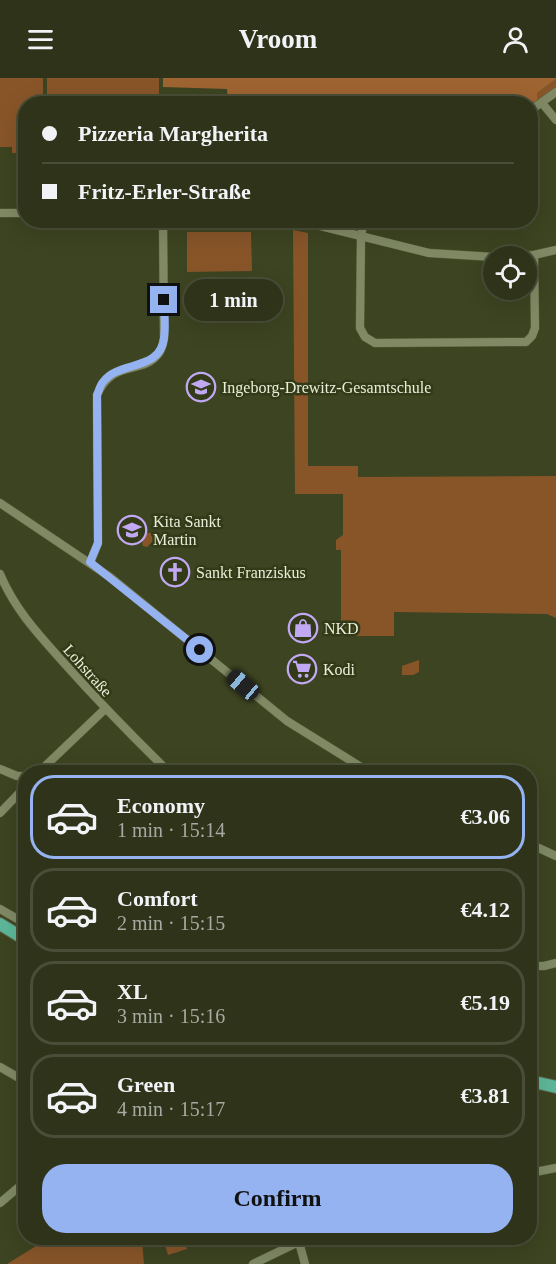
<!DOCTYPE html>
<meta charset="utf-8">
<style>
body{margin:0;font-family:Georgia,serif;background:#3a3f26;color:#f1f3f6;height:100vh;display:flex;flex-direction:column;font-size:22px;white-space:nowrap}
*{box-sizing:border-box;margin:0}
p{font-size:20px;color:#a7aaa2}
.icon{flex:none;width:33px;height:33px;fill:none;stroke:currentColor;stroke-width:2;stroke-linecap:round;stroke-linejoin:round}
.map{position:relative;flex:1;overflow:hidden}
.drawer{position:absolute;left:18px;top:687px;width:519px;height:480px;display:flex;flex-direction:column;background:#2e3319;border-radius:24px;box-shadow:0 6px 24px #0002,0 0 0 2px #494e38}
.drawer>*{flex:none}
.hud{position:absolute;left:18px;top:18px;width:520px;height:132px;border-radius:24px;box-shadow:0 6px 24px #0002,0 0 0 2px #494e38;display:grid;align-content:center;height:132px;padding:0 24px;background:#2e3319}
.fabs{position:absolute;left:483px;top:168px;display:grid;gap:12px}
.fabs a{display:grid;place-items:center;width:54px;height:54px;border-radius:50%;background:#2e3319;box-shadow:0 6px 24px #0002,0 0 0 2px #494e38;font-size:30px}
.end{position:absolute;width:27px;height:27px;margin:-14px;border:8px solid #95b2f1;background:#111;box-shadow:0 0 0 3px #111}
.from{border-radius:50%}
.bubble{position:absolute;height:42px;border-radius:21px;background:#2e3319;box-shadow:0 6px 24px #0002,0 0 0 2px #494e38;font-size:20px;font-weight:600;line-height:42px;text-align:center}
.car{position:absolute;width:18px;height:36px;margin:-18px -9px;border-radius:8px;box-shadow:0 0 4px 2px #0007;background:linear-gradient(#222 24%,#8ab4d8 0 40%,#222 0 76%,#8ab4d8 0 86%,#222 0)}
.hud b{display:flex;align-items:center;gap:21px;height:57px;font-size:22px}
.hud b+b{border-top:2px solid #494e38}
.hud i{width:15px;height:15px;background:#f1f3f6}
ul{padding:10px 0 0;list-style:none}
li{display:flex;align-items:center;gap:18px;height:84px;margin:0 12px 9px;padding:0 12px;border:3px solid #494e38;border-radius:24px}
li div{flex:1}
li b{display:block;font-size:22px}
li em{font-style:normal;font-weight:600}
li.active{border-color:#95b2f1}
li>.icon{width:54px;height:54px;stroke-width:1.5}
.primary-button{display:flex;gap:12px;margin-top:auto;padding:12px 24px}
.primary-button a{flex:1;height:69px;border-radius:24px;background:#95b2f1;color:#111;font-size:24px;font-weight:600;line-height:69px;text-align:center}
header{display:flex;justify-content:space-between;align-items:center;height:78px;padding:0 24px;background:#2e3319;font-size:27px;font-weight:600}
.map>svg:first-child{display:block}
</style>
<header><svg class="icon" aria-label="menu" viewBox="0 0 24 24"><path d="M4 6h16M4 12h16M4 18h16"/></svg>Vroom<svg class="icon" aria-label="person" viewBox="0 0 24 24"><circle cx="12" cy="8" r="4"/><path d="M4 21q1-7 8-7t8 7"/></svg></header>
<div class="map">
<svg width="556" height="1186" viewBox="0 0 556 1186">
<rect width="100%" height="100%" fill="#3d4421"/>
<g fill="#885529">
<path d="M 0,0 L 43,0 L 43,25 L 26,26 L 25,75 L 12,75 L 12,69 L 0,69 Z"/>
<rect x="47" y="0" width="112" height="25"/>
<path d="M 556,1 L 556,12 L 531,29 L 531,26 L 538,22 L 537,15 Z"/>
<path d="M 293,152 L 308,155 L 308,388 L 358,388 L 358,399 L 556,398 L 556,540 L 547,536 L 394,534 L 394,558 L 341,558 L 341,472 L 336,472 L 336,462 L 343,457 L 343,416 L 295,416 Z"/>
<path d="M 187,154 L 251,154 L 252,193 L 187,194 Z"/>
<path d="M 145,455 L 153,455 L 157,459 L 147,469 L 143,468 L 142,462 Z"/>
<path d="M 419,582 L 419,594 L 413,597 L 402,597 L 402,588 Z"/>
<path d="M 49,1160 L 160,1160 L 142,1163 L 144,1186 L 7,1186 Z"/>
<path d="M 163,1160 L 182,1160 L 187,1171 L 168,1177 Z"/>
</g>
<path fill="#9e6431" d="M 163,0 L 556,0 L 556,1 L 537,15 L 538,22 L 531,26 L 228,26 L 227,11 L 163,9 Z"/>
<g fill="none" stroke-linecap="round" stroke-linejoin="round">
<g stroke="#5b6142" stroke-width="9">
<g id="minor">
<path d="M 542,25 L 556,42"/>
<path d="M 531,32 L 556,14"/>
<path d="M 0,135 L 26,135"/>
<path d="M 296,142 L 429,175 L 494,179"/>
<path d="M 364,142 L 361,158 L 360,250 L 365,259 L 375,265 L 526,264 L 532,258 L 535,250 L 534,177"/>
<path d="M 502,178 L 534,177 L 556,172"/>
<path d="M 0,425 L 110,499 L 287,643 L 369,694"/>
<path d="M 90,485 L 98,465 L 97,317 C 113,280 142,298 159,275 C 162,271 163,265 164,261 L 163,142"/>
<path d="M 0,496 C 15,532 39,557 64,585 C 98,623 133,659 169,694"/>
<path d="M 0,691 L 17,698 L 26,698"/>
<path d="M 39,694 L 105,631"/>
<path d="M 0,735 L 26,708"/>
<path d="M 530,766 L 556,778"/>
<path d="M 0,831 L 26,846"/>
<path d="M 530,888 L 544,888 L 556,885"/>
<path d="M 0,989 L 26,1004"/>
<path d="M 530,1095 L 556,1090"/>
<path d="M 0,1125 L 26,1103"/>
<path d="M 299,1164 L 305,1186"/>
<path d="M 253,1186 L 307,1160"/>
</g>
</g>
<g stroke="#5b6142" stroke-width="14">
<g id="primary">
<path d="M 0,846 L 26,862"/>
<path d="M 530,1003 L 556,1009"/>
</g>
</g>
<use href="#minor" stroke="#808964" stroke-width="8"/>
<use href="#primary" stroke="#5eb79a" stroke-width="12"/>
</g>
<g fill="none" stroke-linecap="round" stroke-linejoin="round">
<path stroke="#95b2f1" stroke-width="8" d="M 164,222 C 164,234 166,248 164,260 C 160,294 119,282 103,304 C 100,307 99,313 97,317 L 98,465 L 90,484 L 200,572"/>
</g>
<defs>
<g id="school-ring" transform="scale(1.5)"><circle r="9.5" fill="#323a17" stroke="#c1a8f3" stroke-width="1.5"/><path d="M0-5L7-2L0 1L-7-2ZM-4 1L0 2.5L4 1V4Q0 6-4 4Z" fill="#c1a8f3"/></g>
<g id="church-ring" transform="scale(1.5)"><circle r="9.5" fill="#323a17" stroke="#c1a8f3" stroke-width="1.5"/><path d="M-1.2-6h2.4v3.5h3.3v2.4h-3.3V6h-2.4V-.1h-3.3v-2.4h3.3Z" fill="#c1a8f3"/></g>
<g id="shop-ring" transform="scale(1.5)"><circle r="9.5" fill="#323a17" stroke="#c1a8f3" stroke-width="1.5"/><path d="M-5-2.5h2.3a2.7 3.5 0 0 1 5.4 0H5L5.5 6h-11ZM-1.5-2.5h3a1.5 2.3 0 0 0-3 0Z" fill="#c1a8f3"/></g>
<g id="supermarket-ring" transform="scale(1.5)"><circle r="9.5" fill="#323a17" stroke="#c1a8f3" stroke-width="1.5"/><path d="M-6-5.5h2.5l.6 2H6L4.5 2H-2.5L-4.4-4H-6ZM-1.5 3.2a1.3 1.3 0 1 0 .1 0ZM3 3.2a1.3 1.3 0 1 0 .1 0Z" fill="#c1a8f3"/></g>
</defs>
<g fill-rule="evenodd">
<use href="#school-ring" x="201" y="309"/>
<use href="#school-ring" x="132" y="452"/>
<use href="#church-ring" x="175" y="494"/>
<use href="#shop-ring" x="303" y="550"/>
<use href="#supermarket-ring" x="302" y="591"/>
</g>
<g text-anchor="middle" stroke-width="5" stroke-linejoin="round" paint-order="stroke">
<g font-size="16" fill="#e9eeda" stroke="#323a17" text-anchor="start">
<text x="222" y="315">Ingeborg-Drewitz-Gesamtschule</text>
<text x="153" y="449">Kita Sankt<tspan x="153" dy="18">Martin</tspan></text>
<text x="196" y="500">Sankt Franziskus</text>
<text x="324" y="556">NKD</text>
<text x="323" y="597">Kodi</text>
</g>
<g font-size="16" fill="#e9eeda" stroke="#323a17">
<text transform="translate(88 592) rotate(48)" y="6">Lohstraße</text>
</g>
</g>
</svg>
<div class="fabs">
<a><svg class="icon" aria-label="locate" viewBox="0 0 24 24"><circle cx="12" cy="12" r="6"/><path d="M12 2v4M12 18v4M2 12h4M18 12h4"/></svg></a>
</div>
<i class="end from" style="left:200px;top:572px"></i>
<i class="end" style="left:164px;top:222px"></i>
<div class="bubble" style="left:184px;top:201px;width:99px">1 min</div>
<i class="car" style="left:243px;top:607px;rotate:310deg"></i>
<div class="hud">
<b><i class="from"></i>Pizzeria Margherita</b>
<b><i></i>Fritz-Erler-Straße</b>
</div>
<section class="drawer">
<ul>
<li class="active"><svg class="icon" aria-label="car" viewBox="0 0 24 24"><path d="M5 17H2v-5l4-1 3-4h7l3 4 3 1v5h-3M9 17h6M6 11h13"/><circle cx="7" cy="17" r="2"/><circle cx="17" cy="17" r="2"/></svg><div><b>Economy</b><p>1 min · 15:14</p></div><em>€3.06</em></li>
<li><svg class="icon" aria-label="car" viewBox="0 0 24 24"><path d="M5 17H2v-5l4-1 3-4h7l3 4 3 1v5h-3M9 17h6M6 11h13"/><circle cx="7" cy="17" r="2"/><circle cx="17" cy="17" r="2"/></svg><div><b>Comfort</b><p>2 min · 15:15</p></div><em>€4.12</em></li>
<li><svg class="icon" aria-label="car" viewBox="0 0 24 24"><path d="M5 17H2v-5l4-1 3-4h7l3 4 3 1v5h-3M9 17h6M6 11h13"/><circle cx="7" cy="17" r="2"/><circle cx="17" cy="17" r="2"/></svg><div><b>XL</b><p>3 min · 15:16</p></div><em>€5.19</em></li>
<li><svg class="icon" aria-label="car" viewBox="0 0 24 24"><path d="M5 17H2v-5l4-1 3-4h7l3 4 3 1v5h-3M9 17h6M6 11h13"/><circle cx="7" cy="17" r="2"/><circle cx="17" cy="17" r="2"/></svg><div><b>Green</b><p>4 min · 15:17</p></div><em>€3.81</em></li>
</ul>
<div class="primary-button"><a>Confirm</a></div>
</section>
</div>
